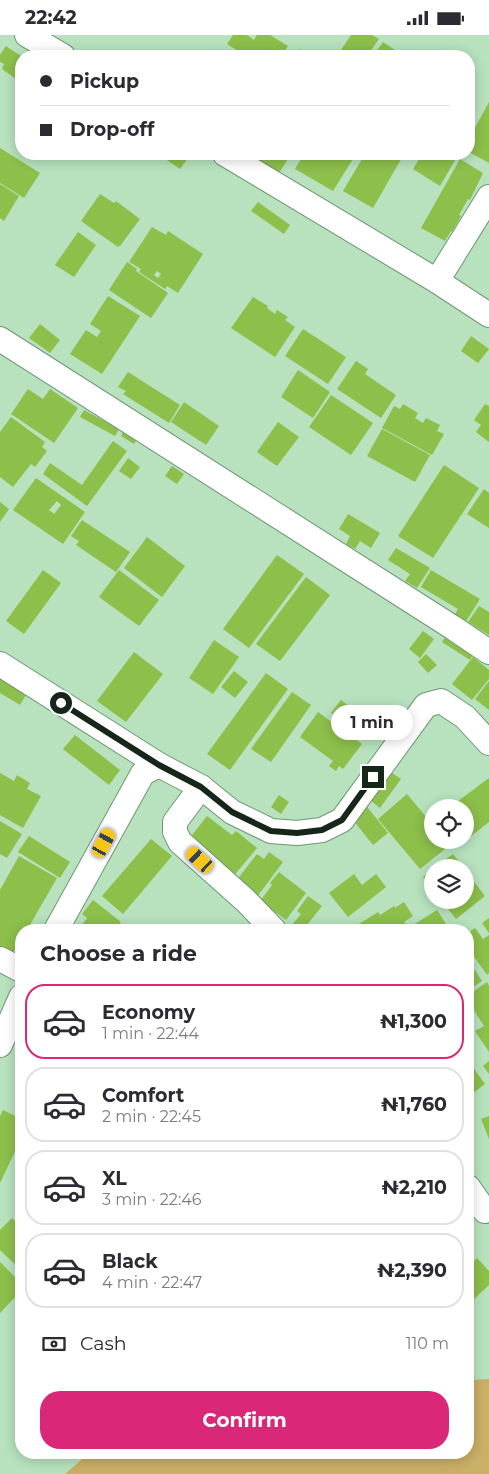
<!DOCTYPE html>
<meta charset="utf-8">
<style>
body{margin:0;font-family:Montserrat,sans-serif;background:#f2f2f3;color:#2b2b33;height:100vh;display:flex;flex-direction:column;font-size:19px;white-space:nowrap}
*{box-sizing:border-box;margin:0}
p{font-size:16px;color:#7c7c81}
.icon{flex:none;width:28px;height:28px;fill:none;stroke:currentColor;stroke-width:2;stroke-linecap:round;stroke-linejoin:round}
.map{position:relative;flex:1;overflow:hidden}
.drawer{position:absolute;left:15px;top:889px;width:459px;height:535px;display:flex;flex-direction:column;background:#fff;border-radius:20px;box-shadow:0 2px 12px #0003}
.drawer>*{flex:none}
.guide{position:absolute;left:15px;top:15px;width:460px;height:110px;border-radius:20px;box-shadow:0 2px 12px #0003;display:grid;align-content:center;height:110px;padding:0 25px;background:#fff}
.fabs{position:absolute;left:424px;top:764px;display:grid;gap:10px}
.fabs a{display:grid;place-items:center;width:50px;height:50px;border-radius:50%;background:#fff;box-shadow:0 2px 12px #0003;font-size:25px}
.end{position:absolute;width:22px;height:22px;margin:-11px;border:6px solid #162719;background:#fff;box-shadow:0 0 0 2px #fff}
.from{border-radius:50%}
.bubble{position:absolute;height:35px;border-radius:18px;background:#fff;box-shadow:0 2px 12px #0003;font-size:16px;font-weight:700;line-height:35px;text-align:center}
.car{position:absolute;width:15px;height:30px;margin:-15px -8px;border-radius:6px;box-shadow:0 0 4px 1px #0007;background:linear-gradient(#f5c518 24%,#345 0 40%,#f5c518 0 76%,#345 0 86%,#f5c518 0)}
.guide b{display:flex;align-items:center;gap:18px;height:48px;font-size:19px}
.guide b+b{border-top:1px solid #e1e1e2}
.guide i{width:12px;height:12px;background:#2b2b33}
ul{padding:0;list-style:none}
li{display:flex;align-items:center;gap:15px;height:75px;margin:0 10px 8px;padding:0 15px;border:2px solid #e1e1e2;border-radius:20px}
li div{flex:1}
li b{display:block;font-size:19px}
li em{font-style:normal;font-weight:700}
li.current{border-color:#db2777}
li>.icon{width:45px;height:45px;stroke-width:1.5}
h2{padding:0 25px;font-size:22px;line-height:60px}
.pay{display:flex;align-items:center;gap:12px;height:55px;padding:0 25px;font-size:19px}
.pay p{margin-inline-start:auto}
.action{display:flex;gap:10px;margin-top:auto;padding:10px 25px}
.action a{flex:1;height:58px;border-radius:20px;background:#db2777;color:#fff;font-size:20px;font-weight:700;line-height:58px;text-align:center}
.status{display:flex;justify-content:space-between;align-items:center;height:35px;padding:0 25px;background:#fff;direction:ltr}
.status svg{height:14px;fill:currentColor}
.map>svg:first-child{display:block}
</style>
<div class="status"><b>22:42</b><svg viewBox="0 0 49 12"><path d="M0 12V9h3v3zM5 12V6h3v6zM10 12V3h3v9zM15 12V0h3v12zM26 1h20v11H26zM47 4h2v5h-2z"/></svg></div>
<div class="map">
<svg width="489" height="1439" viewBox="0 0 489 1439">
<rect width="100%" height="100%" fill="#b7e2bd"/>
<path fill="#caaf66" d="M 489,1344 L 489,1439 L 65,1439 L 89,1418 L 468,1418 L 468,1345 Z"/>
<g fill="#8dbf4b" fill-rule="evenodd">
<path d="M 233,0 L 247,0 L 254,5 L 257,0 L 270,0 L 288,11 L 282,21 L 275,20 L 274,21 L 242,21 L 237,18 L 238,16 L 227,9 Z"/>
<path d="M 351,0 L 372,0 L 379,4 L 367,21 L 337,21 Z"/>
<path d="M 383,7 L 404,21 L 373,21 Z"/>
<path d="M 6,11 L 21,21 L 21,45 L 20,47 L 2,34 L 4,29 L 0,27 L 0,20 Z"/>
<path d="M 300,14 L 313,21 L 296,21 Z"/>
<path d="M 489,67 L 489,128 L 469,117 L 469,104 Z"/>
<path d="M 0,113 L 40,138 L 24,163 L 0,148 Z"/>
<path d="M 158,119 L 182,119 L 188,123 L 180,134 Z"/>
<path d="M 249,119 L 291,119 L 279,138 Z"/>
<path d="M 304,119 L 340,119 L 339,120 L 345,124 L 348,119 L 356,119 L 333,156 L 295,134 Z"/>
<path d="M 365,119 L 404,119 L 373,173 L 343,156 Z"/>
<path d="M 422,119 L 456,119 L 458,120 L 440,151 L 413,134 Z"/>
<path d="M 460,124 L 483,138 L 470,165 L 468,164 L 459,180 L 461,181 L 452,197 L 451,196 L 445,206 L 421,193 Z"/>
<path d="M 0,149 L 19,161 L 4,186 L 0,183 Z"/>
<path d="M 100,159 L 114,168 L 116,166 L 140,184 L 120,211 L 119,211 L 118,212 L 81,186 Z"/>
<path d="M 258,167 L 290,190 L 284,199 L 251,176 Z"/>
<path d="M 152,192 L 166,200 L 168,196 L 203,219 L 178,258 L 167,251 L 165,254 L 139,237 L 141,234 L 129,227 ZM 157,236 L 161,239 L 158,243 L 154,240 Z"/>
<path d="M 78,197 L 96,210 L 74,242 L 55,230 Z"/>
<path d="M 127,227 L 137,234 L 136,236 L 168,258 L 151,283 L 109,255 Z"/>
<path d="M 108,261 L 140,281 L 102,339 L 70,319 L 86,295 L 97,302 L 101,296 L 90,289 Z"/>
<path d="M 253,262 L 268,271 L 267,273 L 275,279 L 277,275 L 288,282 L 285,285 L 295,292 L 275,322 L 231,293 Z"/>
<path d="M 40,289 L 60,305 L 50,318 L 29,303 Z"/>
<path d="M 303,294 L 346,322 L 328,349 L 285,321 Z"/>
<path d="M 471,301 L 489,314 L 478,328 L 461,316 Z"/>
<path d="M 356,326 L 368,334 L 365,339 L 396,360 L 381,383 L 337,354 Z"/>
<path d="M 298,335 L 330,357 L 313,383 L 281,362 Z"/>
<path d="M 128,337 L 180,370 L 169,388 L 123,359 L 126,356 L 118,352 Z"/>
<path d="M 28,354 L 43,364 L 50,354 L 78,373 L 54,408 L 11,379 Z"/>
<path d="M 331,360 L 373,388 L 351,420 L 309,392 Z"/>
<path d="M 184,367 L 219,391 L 206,410 L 171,387 Z"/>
<path d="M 403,369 L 418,378 L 415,383 L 423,388 L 426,383 L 440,390 L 437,396 L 444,399 L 432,420 L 382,393 L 394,371 L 400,374 Z"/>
<path d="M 485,369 L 489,371 L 489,407 L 476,397 L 481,390 L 474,385 Z"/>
<path d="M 84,375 L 119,394 L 115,401 L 80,382 Z"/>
<path d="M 11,382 L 45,407 L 42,412 L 47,416 L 35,432 L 31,429 L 13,452 L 0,442 L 0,397 Z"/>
<path d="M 278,387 L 299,402 L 277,431 L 257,417 Z"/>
<path d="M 382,394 L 430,420 L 415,447 L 367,421 Z"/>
<path d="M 124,395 L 137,404 L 134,409 L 121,401 Z"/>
<path d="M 113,406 L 127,416 L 87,471 L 43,439 L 50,428 L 82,450 Z"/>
<path d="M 128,423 L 140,432 L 131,444 L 119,436 Z"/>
<path d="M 444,430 L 479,453 L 433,523 L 398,501 Z"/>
<path d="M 172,431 L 184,439 L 177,449 L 165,441 Z"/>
<path d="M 36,443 L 85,477 L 63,509 L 13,475 ZM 57,466 L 61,470 L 54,479 L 49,475 Z"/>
<path d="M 484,454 L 489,458 L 489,493 L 467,479 Z"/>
<path d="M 0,467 L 9,474 L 0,487 Z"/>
<path d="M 348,479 L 380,498 L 371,513 L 360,506 L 355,514 L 346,509 L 350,501 L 339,494 Z"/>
<path d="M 82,485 L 130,517 L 116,537 L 76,510 L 79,506 L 71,501 Z"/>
<path d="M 147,502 L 185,531 L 162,562 L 124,533 Z"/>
<path d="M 396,513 L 430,533 L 417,553 L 405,546 L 410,539 L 388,525 Z"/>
<path d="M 277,520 L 304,539 L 249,613 L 223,594 Z"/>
<path d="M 43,535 L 61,548 L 24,599 L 6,586 Z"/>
<path d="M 119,535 L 159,565 L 139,591 L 99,562 Z"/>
<path d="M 431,535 L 480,564 L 465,588 L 454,581 L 458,574 L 421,552 Z"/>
<path d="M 306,542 L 330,560 L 280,626 L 256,609 Z"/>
<path d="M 479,571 L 489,577 L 489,600 L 468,587 Z"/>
<path d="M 423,596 L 434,604 L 420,623 L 409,614 Z"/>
<path d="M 447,599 L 475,616 L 470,625 L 442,607 Z"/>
<path d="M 214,605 L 239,622 L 213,659 L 189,643 Z"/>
<path d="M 134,617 L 163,639 L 126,687 L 97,666 Z"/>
<path d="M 426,619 L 437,630 L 428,638 L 418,627 Z"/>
<path d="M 473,622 L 489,635 L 489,644 L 472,665 L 452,649 Z"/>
<path d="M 234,636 L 248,647 L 235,663 L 221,652 Z"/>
<path d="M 266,638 L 288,654 L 230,735 L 207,719 Z"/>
<path d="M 0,644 L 26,660 L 20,670 L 0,658 Z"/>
<path d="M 489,646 L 489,675 L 475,664 Z"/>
<path d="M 292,657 L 311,670 L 271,727 L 251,714 Z"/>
<path d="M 341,665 L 363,682 L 354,695 L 331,678 Z"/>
<path d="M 318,677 L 362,709 L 343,734 L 339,731 L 336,736 L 329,731 L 333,726 L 300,702 Z"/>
<path d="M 75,700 L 120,735 L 109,750 L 63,714 Z"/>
<path d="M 391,737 L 401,744 L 380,773 L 370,765 Z"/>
<path d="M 0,738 L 14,746 L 17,740 L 30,748 L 27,754 L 41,761 L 23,793 L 0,780 Z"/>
<path d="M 489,743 L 489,787 L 462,808 L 460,805 L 465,805 L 465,772 L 450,772 Z"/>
<path d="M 407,759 L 432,789 L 432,805 L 445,805 L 450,810 L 420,834 L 378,784 Z"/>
<path d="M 279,760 L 289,767 L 281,779 L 271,772 Z"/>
<path d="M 364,768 L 388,798 L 373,810 L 349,780 Z"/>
<path d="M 207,781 L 232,800 L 236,796 L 257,813 L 232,843 L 189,804 Z"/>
<path d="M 0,786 L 22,799 L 7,823 L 0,819 Z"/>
<path d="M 29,801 L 70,827 L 60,843 L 18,817 Z"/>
<path d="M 151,804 L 172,821 L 123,879 L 102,861 Z"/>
<path d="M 269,817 L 283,827 L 257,862 L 236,846 L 257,819 L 264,824 Z"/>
<path d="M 453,819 L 463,832 L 435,832 Z"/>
<path d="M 19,821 L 57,843 L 27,895 L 21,895 L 21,904 L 12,920 L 0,912 L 0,855 Z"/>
<path d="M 432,834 L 432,854 L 423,842 Z"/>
<path d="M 465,835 L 485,861 L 456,884 L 441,865 L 465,865 Z"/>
<path d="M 279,837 L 306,858 L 286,885 L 260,866 L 272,850 L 270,848 Z"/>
<path d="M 354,839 L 362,850 L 376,839 L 386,852 L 348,882 L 329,858 Z"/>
<path d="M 308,861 L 322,871 L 303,895 L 299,895 L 292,890 L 301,879 L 297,876 Z"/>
<path d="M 93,865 L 121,887 L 115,895 L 78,895 L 87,883 L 82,879 Z"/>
<path d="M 404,867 L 413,881 L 404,887 L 406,889 L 397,895 L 352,895 L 351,894 L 378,877 L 380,880 L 394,871 L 395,873 Z"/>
<path d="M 437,875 L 450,895 L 405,895 Z"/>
<path d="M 489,883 L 489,898 L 482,888 Z"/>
<path d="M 475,893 L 483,904 L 489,900 L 489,938 L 487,940 L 468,913 L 468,898 Z"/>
<path d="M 468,924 L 482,946 L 468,956 Z"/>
<path d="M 487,947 L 489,951 L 489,1017 L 475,996 L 484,991 L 468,966 L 468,960 Z"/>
<path d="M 489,1026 L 489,1039 L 483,1031 Z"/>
<path d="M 472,1031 L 485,1049 L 468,1062 L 468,1034 Z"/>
<path d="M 3,1075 L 21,1084 L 21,1104 L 0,1148 L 0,1081 Z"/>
<path d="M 489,1081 L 489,1104 L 481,1084 Z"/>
<path d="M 12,1183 L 21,1191 L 21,1235 L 0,1215 L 0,1195 Z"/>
<path d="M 477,1223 L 489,1236 L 489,1250 L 468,1270 L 468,1232 Z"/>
<path d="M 0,1227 L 21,1248 L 21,1256 L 0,1278 Z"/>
</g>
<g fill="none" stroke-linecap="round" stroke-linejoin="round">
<g stroke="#6f9775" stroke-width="26">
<g id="street">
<path d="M 27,0 L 63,21"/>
<path d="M 225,119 L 437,246 L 489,280"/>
<path d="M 437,246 L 489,162"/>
<path d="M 0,304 L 452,592 L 489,617"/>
<path d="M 0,629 L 159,730 L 201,752 L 232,777 L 271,796 L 297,798 L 322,795 L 342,785 L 426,670 L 441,666 L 465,682 L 489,708"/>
<path d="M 201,752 L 175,787 L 175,797 L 180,807 L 246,866 L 274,895"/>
<path d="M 56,895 L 143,738 L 159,730"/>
<path d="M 0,924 L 21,935"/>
<path d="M 0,1010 L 21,962"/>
<path d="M 468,1152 L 485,1176"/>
</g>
</g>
<use href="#street" stroke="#fff" stroke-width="24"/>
</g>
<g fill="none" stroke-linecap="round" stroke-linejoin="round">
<path stroke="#162719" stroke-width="6" d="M 61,668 L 159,730 L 201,752 L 232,777 L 271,796 L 297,798 L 322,795 L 342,785 L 373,742"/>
</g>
</svg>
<div class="fabs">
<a><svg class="icon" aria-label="locate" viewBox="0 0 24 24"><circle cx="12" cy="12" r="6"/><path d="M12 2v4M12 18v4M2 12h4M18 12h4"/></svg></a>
<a><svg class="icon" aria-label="layers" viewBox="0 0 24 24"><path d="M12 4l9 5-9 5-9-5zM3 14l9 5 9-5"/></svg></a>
</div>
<i class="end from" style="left:61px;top:668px"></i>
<i class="end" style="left:373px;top:742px"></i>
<div class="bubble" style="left:331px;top:670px;width:82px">1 min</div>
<i class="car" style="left:104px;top:808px;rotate:29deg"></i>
<i class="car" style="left:200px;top:825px;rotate:312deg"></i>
<div class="guide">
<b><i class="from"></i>Pickup</b>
<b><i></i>Drop-off</b>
</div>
<section class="drawer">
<h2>Choose a ride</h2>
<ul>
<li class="current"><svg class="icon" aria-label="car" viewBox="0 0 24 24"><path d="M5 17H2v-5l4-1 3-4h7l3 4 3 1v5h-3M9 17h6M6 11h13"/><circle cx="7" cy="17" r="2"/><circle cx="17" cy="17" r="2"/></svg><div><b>Economy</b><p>1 min · 22:44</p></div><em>₦1,300</em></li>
<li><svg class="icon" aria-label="car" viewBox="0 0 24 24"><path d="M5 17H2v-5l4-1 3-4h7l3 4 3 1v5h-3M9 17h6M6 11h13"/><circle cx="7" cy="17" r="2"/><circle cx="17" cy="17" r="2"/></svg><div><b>Comfort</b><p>2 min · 22:45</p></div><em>₦1,760</em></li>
<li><svg class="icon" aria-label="car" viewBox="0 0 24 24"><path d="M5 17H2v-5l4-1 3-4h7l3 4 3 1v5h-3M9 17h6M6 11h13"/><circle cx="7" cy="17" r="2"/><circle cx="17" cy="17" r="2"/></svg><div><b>XL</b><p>3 min · 22:46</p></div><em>₦2,210</em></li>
<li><svg class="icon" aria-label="car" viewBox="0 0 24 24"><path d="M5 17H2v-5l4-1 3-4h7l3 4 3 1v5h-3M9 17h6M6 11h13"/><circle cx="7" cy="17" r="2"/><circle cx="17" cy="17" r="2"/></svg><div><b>Black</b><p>4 min · 22:47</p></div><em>₦2,390</em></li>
</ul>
<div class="pay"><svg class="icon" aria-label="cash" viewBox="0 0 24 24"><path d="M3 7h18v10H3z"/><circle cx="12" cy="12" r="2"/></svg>Cash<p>110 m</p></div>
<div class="action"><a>Confirm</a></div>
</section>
</div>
